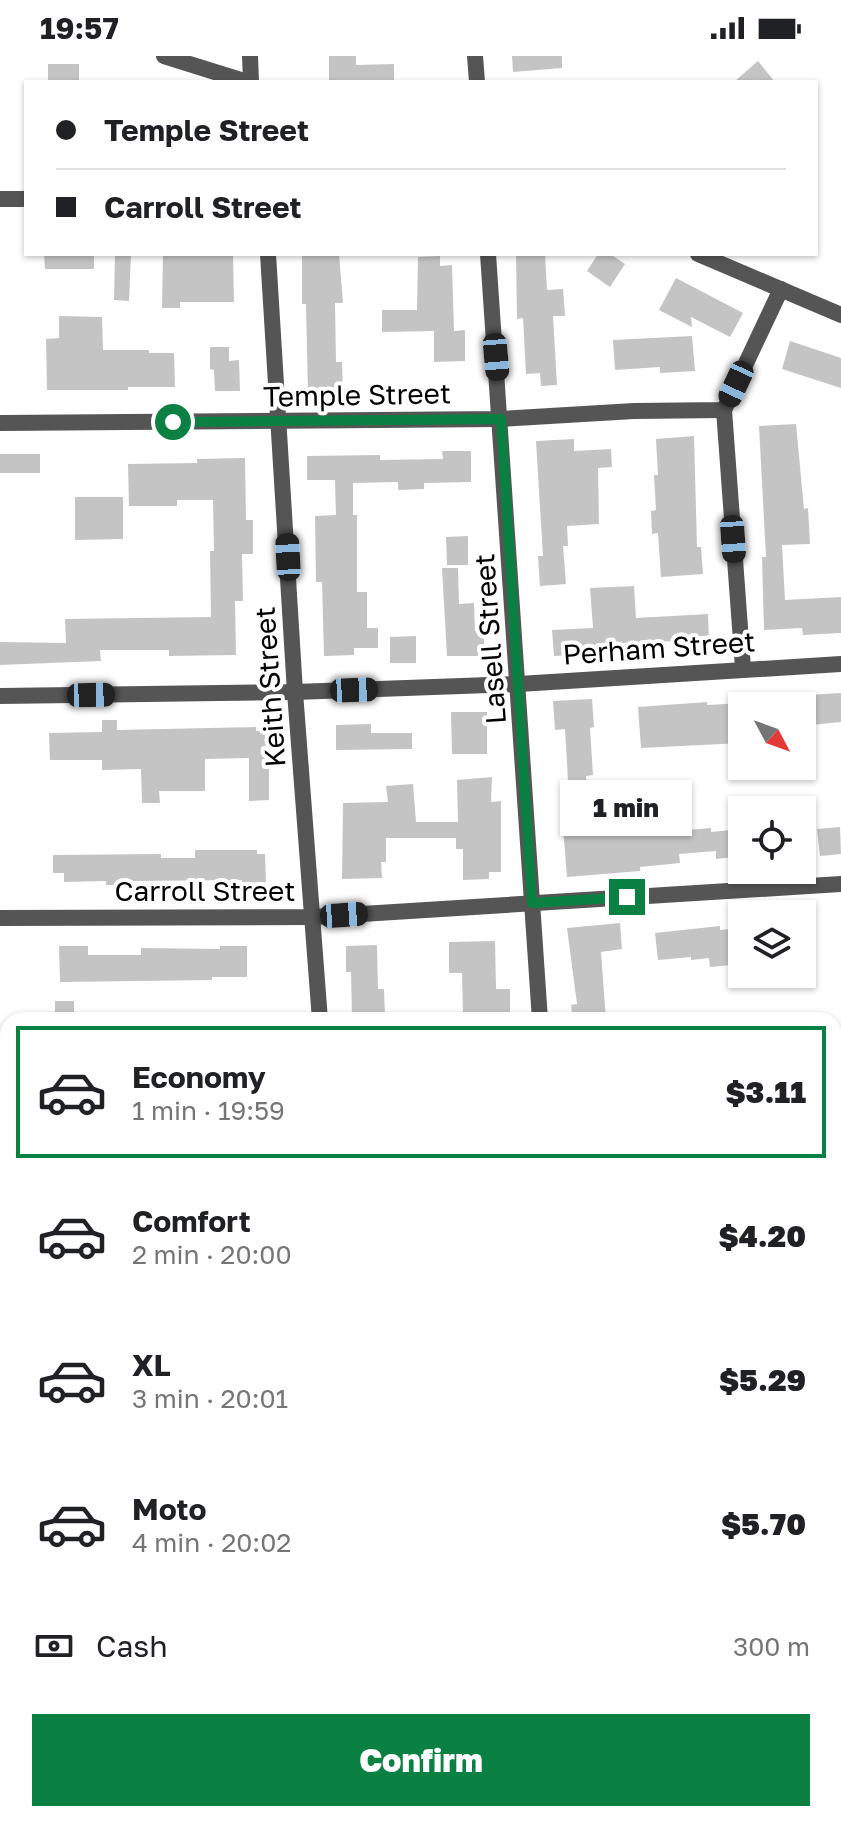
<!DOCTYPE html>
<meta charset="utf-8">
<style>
body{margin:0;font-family:"Golos Text",sans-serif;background:#f6f6f6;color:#202124;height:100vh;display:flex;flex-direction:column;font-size:30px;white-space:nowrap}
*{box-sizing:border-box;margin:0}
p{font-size:26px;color:#757577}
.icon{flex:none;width:44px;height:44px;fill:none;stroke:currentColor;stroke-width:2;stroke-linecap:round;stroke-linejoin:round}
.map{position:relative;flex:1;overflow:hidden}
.drawer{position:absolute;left:0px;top:956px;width:842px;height:810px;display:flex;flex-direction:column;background:#fff;border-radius:24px 24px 0 0;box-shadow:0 2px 6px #0004}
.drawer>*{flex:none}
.banner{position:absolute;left:24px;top:24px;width:794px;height:176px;border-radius:0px;box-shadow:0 2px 6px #0004;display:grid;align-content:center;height:176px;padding:0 32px;background:#fff}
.needle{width:52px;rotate:131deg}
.buttons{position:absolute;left:728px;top:636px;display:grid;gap:16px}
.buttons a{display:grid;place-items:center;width:88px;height:88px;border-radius:0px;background:#fff;box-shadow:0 2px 6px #0004;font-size:40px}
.end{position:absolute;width:36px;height:36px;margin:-18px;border:10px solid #0b8043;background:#fff;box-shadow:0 0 0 4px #fff}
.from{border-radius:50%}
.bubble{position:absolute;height:56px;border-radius:0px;background:#fff;box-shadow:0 2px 6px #0004;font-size:26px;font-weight:800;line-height:56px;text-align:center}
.car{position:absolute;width:24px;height:48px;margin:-24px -12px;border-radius:10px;box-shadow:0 0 6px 2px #0007;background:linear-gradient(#222 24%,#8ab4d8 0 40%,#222 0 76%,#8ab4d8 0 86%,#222 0)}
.banner b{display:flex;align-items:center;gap:28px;height:76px;font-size:30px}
.banner b+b{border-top:2px solid #e0e0e0}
.banner i{width:20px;height:20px;background:#202124}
ul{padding:14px 0 0;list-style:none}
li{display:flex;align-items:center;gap:24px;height:132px;margin:0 16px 12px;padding:0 16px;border:4px solid transparent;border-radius:0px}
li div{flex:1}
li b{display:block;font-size:30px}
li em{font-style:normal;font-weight:800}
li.selected{border-color:#0b8043}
li>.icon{width:72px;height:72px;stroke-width:1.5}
.pay{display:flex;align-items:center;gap:20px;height:88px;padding:0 32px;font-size:30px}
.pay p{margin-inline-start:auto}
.cta{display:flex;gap:16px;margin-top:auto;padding:16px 32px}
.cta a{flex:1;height:92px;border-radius:0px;background:#0b8043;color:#fff;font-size:32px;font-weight:800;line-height:92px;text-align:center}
.status{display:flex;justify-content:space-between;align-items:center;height:56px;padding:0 40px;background:#fff;direction:ltr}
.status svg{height:22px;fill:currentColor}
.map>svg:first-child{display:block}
</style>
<div class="status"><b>19:57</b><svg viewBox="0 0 49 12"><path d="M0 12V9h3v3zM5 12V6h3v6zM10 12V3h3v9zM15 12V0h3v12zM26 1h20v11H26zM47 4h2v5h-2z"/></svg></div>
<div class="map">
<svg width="841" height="1765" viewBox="0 0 841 1765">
<rect width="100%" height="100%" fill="#fff"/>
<g fill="#c4c4c4">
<path d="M 329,0 L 356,0 L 356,9 L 394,8 L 394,26 L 329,26 Z"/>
<path d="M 512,0 L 562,0 L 562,12 L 513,16 Z"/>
<path d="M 758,5 L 775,26 L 734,26 Z"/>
<rect x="48" y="8" width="31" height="18"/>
<path d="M 44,198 L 94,198 L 94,213 L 45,213 Z"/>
<path d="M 115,198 L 131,198 L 129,245 L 114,244 Z"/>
<path d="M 163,198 L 233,198 L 234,246 L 180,246 L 180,252 L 162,252 Z"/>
<path d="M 302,198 L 339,198 L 343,247 L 335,247 L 336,306 L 342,306 L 343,338 L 308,338 L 306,248 L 302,248 Z"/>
<path d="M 516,198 L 545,198 L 547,234 L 563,233 L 565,260 L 553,260 L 557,329 L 541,330 L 540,317 L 526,318 L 523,262 L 517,263 Z"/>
<path d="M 598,198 L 610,198 L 625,208 L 610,231 L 587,215 Z"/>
<path d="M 440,200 L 440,210 L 452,209 L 454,275 L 465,274 L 465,305 L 434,306 L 434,275 L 382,276 L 382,254 L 417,254 L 418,201 Z"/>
<path d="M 676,222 L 743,257 L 730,281 L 691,261 L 692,271 L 659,254 Z"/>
<path d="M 59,260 L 102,261 L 103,294 L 149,294 L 149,297 L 174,297 L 175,331 L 128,331 L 128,334 L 47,334 L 46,283 L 59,282 Z"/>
<path d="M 692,280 L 695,315 L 660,317 L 660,311 L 615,314 L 613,284 Z"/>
<path d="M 790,285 L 841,302 L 841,332 L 782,313 Z"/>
<path d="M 210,291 L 229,291 L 229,305 L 239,304 L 240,335 L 215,335 L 214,314 L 210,313 Z"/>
<path d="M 796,368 L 804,453 L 808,452 L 810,488 L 782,489 L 785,544 L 841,541 L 841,577 L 803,579 L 802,572 L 764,574 L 762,501 L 766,501 L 759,370 Z"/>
<path d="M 694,380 L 697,491 L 701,491 L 703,518 L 661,521 L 658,477 L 652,478 L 651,455 L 656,454 L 654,419 L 658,419 L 656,383 Z"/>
<path d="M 574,383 L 574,395 L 611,393 L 612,411 L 598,412 L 599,468 L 567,470 L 568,490 L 563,490 L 566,528 L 540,530 L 538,500 L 543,500 L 536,385 Z"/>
<path d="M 442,395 L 471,395 L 471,426 L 424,427 L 424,433 L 398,434 L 398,426 L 353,427 L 353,459 L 357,459 L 357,536 L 367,536 L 367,572 L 378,572 L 378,592 L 354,592 L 354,599 L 324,600 L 322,526 L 316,526 L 315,460 L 336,459 L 335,424 L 307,424 L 307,400 L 380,399 L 380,404 L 443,403 Z"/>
<rect x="0" y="398" width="40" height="19"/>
<path d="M 245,402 L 246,464 L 253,464 L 253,498 L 242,498 L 243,545 L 235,545 L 236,599 L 169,600 L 169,594 L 100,594 L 101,605 L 0,609 L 0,586 L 66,587 L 65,563 L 211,561 L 210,495 L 214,495 L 213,444 L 177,444 L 177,450 L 129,450 L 128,408 L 197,407 L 197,403 Z"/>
<path d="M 75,441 L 123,441 L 123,483 L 75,484 Z"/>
<path d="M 468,480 L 468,509 L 447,509 L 446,481 Z"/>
<path d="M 442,512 L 458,512 L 459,548 L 474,547 L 475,575 L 484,575 L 484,600 L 447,600 Z"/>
<path d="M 634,530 L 636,562 L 708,558 L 709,584 L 621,587 L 621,589 L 589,592 L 589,598 L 554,600 L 552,574 L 593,572 L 590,532 Z"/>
<path d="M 416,580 L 416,607 L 390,607 L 390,581 Z"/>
<path d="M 841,637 L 841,666 L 811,669 L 808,639 Z"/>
<path d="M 592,643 L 594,671 L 590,672 L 593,719 L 586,720 L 590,766 L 638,763 L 638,772 L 676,768 L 677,775 L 711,772 L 711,776 L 742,773 L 742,800 L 716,803 L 716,795 L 679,798 L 680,807 L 640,811 L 640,815 L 567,821 L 562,759 L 570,759 L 565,673 L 555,674 L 553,645 Z"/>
<path d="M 707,646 L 707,649 L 742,647 L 742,687 L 641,692 L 638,651 Z"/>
<path d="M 451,656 L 487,656 L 487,698 L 452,698 Z"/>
<path d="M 102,664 L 117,664 L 117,674 L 256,671 L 256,675 L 269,675 L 269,744 L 249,745 L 249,702 L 205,703 L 205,735 L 159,735 L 160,747 L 142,747 L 141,713 L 102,714 L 102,704 L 50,704 L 49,677 L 102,676 Z"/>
<path d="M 371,668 L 371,677 L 412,677 L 412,693 L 336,694 L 336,669 Z"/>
<path d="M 492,721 L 491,746 L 501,745 L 501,816 L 489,816 L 489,823 L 463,824 L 463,793 L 456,793 L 456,782 L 386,782 L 386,806 L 381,806 L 382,822 L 342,823 L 343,747 L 388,746 L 386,730 L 413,728 L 416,766 L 458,766 L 457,724 Z"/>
<path d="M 840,771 L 841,798 L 820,800 L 817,773 Z"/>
<path d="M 195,794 L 257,794 L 257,798 L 265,798 L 266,826 L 242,827 L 242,824 L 133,825 L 133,829 L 106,829 L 106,825 L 64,826 L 64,817 L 53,817 L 53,799 L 161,798 L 161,802 L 195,802 Z"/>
<path d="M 620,867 L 622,893 L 601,896 L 606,964 L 573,964 L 571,949 L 577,948 L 567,872 Z"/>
<path d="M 720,870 L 720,874 L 742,872 L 742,908 L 710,911 L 709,902 L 691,904 L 691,901 L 658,904 L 655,877 Z"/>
<path d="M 495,885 L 496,933 L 510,933 L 510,960 L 463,961 L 462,917 L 449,917 L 449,886 Z"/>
<path d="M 377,889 L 378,933 L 384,933 L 385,961 L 352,961 L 351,916 L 346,916 L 346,890 Z"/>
<path d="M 59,890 L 88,890 L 88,899 L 141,899 L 141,892 L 220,893 L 220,890 L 247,890 L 247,921 L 212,921 L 212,924 L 60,926 Z"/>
<rect x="55" y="945" width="19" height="19"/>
</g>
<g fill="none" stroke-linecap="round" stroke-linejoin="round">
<g stroke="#555" stroke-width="16">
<path d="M 250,0 L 251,26"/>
<path d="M 475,0 L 477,26"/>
<path d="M 0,143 L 26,143"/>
<path d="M 268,198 L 295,636 L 320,964"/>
<path d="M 488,198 L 540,964"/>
<path d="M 724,354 L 743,612"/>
<path d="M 0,367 L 501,363 L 634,355 L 724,354 L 781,233"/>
<path d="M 0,640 L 295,636 L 519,628 L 841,608"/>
<path d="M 0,862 L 314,861 L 841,828"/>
<path d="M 834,1076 L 841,1076"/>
<path d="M 0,1083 L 8,1083"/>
<path d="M 0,1308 L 8,1308"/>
<path d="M 834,1323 L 841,1324"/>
<path d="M 0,1498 L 8,1515"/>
<path d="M 186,1758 L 191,1765"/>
<path d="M 597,1758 L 597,1765"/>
</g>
<g stroke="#555" stroke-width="16">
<path d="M 164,0 L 247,26"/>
<path d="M 698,198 L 841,259"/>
</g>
<g stroke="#222" stroke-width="16">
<path d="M 0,1458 L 8,1459"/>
<path d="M 834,1564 L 841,1565"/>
</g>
</g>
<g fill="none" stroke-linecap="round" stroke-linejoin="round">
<path stroke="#0b8043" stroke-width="10" d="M 173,366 L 501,363 L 532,847 L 627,841"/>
</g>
<g text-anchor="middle" stroke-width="8" stroke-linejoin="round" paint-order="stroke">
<g font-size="28" fill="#000" stroke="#fff">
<text transform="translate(357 339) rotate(-1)" y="10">Temple Street</text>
<text transform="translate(490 583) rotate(-94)" y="10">Lasell Street</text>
<text transform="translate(659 592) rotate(-4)" y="10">Perham Street</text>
<text transform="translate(270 631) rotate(-94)" y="10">Keith Street</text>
<text x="205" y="845">Carroll Street</text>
</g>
</g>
</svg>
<div class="buttons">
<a><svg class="needle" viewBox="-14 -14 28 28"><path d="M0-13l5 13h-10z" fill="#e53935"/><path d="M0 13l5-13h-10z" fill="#757577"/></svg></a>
<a><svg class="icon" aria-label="locate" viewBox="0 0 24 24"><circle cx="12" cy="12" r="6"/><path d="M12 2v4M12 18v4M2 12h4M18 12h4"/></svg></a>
<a><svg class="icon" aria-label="layers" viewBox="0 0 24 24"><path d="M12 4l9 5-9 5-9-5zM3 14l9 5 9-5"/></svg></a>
</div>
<i class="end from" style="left:173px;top:366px"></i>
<i class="end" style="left:627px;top:841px"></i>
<div class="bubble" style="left:560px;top:724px;width:132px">1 min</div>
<i class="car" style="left:496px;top:301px;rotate:175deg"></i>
<i class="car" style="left:736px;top:328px;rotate:205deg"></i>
<i class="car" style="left:733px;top:483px;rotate:176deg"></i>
<i class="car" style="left:288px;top:501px;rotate:357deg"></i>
<i class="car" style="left:354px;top:634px;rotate:88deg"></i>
<i class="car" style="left:91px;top:639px;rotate:89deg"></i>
<i class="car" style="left:344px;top:859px;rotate:86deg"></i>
<div class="banner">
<b><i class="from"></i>Temple Street</b>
<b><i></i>Carroll Street</b>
</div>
<section class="drawer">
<ul>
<li class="selected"><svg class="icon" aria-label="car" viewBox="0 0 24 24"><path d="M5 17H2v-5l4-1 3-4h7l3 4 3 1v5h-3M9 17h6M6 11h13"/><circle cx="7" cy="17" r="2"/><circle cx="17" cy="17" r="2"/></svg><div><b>Economy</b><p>1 min · 19:59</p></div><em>$3.11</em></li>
<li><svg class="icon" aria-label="car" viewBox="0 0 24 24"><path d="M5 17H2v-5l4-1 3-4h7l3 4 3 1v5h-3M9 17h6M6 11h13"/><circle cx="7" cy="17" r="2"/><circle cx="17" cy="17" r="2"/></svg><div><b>Comfort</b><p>2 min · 20:00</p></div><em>$4.20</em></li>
<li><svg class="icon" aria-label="car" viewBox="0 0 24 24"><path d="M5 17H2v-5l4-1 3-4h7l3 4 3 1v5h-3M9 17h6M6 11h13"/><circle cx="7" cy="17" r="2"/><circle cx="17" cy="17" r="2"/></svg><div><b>XL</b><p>3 min · 20:01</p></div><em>$5.29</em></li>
<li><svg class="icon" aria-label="car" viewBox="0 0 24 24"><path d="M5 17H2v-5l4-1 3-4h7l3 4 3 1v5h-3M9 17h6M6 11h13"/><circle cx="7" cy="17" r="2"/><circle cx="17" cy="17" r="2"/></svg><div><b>Moto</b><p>4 min · 20:02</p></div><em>$5.70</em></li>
</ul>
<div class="pay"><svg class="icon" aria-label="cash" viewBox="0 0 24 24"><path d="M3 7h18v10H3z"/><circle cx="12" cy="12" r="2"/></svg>Cash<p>300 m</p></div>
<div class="cta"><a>Confirm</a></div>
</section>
</div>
